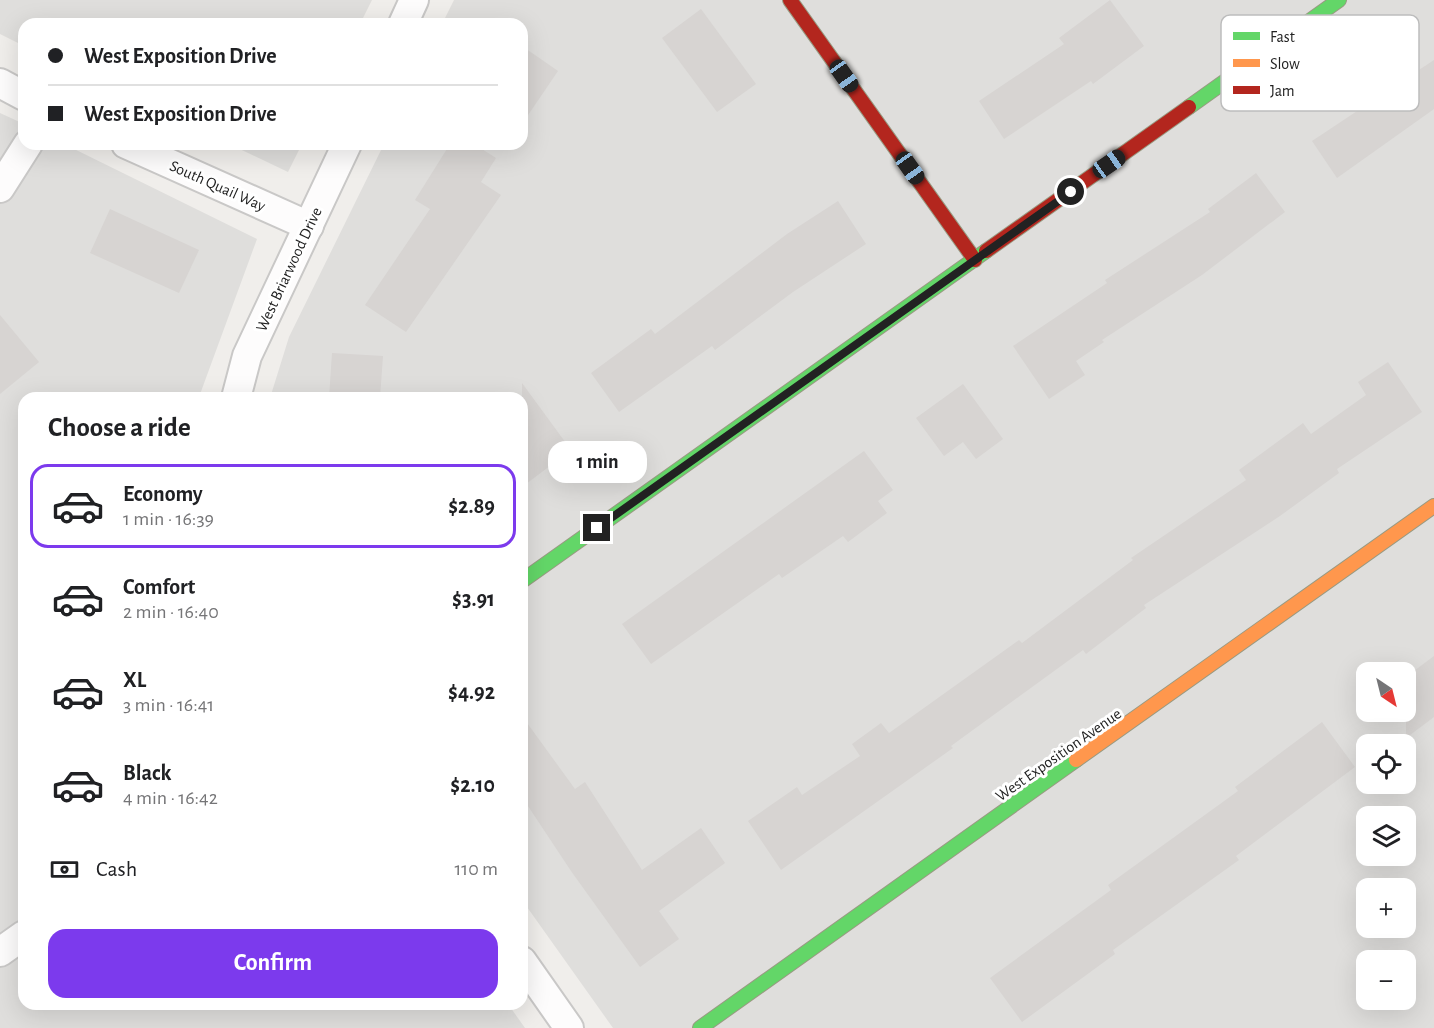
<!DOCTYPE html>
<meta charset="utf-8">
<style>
body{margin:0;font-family:"Alegreya Sans",sans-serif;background:#f6f6f6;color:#202124;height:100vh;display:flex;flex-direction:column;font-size:22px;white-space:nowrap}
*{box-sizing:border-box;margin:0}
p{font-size:20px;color:#757577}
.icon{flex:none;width:33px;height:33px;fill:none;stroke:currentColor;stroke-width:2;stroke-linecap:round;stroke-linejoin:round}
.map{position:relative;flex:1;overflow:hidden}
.drawer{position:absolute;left:18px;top:392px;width:510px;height:618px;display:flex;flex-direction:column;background:#fff;border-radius:18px;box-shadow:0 6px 24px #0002}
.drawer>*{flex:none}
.top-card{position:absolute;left:18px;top:18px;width:510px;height:132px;border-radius:18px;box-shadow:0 6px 24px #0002;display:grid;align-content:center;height:132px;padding:0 30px;background:#fff}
.needle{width:39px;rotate:145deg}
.fabs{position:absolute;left:1356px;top:662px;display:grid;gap:12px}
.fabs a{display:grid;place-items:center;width:60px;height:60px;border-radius:12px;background:#fff;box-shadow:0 6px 24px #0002;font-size:30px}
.end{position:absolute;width:27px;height:27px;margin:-14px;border:8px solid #222;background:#fff;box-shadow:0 0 0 3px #fff}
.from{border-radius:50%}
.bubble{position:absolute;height:42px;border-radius:18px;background:#fff;box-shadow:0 6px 24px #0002;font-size:20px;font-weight:600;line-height:42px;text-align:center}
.car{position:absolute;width:18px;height:36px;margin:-18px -9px;border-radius:8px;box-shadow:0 0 4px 2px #0007;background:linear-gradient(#222 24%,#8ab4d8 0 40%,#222 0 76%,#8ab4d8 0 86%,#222 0)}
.top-card b{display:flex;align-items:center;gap:21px;height:57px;font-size:22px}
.top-card b+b{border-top:2px solid #e0e0e0}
.top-card i{width:15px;height:15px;background:#202124}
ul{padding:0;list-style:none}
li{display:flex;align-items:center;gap:18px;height:84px;margin:0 12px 9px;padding:0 18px;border:3px solid transparent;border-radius:18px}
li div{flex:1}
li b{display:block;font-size:22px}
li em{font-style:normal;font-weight:600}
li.active{border-color:#7c3aed}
li>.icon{width:54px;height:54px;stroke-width:1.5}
h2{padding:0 30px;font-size:27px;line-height:72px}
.pay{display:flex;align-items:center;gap:15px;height:66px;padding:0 30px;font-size:22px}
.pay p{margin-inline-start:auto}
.button{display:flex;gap:12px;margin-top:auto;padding:12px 30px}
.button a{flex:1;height:69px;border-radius:18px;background:#7c3aed;color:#fff;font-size:24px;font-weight:600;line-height:69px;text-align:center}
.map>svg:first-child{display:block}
</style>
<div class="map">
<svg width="1434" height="1028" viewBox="0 0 1434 1028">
<rect width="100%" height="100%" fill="#f0eeeb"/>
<g fill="#dfdedc" fill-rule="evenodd">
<path d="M 0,0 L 372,0 L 360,24 L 24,24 L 24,46 L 0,34 Z"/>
<path d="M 454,0 L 1434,0 L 1434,1028 L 613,1028 L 522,900 L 522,398 L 270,398 L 289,337 L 384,144 L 522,144 L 522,24 L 442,24 ZM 1366,672 L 1406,672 L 1406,711 L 1366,711 ZM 1366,744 L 1406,744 L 1406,783 L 1366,783 ZM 1366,816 L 1406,816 L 1406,855 L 1366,855 ZM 1366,888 L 1406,888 L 1406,927 L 1366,927 ZM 1366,960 L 1406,960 L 1406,999 L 1366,999 Z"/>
<path d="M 0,113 L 24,124 L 24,144 L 64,144 L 257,239 L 199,397 L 24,398 L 24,1004 L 508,1004 L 525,1028 L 0,1028 Z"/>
<path d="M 229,144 L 302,144 L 288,172 Z"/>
</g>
<g fill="#d7d4d2">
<path d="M 1110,0 L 1144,46 L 1093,84 L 1091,81 L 1004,139 L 979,101 L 1064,44 L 1059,38 Z"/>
<path d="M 701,9 L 756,84 L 717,112 L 662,38 Z"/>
<path d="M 522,46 L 558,71 L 522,124 Z"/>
<path d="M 1434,60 L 1434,109 L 1337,178 L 1312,141 Z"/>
<path d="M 450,144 L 474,144 L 496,158 L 481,182 L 501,195 L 406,332 L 365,305 L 430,209 L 415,200 Z"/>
<path d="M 1256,173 L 1285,212 L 1202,275 L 1102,340 L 1104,342 L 1076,361 L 1085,375 L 1049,399 L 1013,346 L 1107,283 L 1105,280 L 1210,212 L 1208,209 Z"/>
<path d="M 838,201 L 866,244 L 793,292 L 715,350 L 712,346 L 619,412 L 591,373 L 651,329 L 655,334 L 787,234 Z"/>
<path d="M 110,209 L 199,250 L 179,293 L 90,253 Z"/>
<path d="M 0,315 L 39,362 L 0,394 Z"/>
<path d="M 332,353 L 383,356 L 380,398 L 329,398 Z"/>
<path d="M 1388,362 L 1422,412 L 1337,469 L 1339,473 L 1280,516 L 1144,605 L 1146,608 L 1086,654 L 1083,650 L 951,746 L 953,748 L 781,870 L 748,821 L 797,787 L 802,795 L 860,756 L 852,744 L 881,723 L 889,733 L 1019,640 L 1022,643 L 1133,560 L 1131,558 L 1246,480 L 1239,470 L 1303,423 L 1311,434 L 1366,395 L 1358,382 Z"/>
<path d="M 522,383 L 571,450 L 522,487 Z"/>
<path d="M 963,384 L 1003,439 L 976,459 L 963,442 L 944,456 L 916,418 Z"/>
<path d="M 864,451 L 893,490 L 878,501 L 887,513 L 848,542 L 843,536 L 782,578 L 779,574 L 651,664 L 622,624 Z"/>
<path d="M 1434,656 L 1434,717 L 1406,738 L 1406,677 Z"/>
<path d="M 522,716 L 575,789 L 585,782 L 642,870 L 701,828 L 725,863 L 659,911 L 679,939 L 640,967 L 571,871 L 522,797 Z"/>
<path d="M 1322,722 L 1355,767 L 1236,856 L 1239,860 L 1113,950 L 1115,954 L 1022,1022 L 990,978 L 1111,890 L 1108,885 L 1238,791 L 1235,787 Z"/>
</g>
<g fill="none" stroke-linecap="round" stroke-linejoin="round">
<g stroke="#c9c8c7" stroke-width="32">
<g id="street">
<path d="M 403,24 L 414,0"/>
<path d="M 0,83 L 24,96"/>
<path d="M 126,144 L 309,226"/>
<path d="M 0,188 L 28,144"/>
<path d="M 236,398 L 247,356 L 347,144"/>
<path d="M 0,952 L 24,935"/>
<path d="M 522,961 L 569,1028"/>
</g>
</g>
<g stroke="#999a82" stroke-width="16">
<g id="fast">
<path d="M 1189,107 L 1339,0"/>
<path d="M 522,581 L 986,251"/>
<path d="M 700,1028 L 1076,760"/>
</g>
</g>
<g stroke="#999a82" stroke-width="16">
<path id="slow" d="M 1076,760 L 1434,506"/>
</g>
<g stroke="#999a82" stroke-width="16">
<g id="jam">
<path d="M 790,0 L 975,260"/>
<path d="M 986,251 L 1189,107"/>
</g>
</g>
<use href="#street" stroke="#fdfcfc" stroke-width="28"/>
<use href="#fast" stroke="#63d668" stroke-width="14"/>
<use href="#slow" stroke="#ff974d" stroke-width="14"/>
<use href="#jam" stroke="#b3261e" stroke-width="14"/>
</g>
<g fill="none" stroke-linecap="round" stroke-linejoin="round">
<path stroke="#222" stroke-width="8" d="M 597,528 L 1071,192"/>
</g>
<g text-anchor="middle" stroke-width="6" stroke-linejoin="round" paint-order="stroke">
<g font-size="16" fill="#222" stroke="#fff">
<text transform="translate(218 185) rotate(24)" y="6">South Quail Way</text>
<text transform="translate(288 269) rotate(-65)" y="6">West Briarwood Drive</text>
<text transform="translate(1058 754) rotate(-35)" y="6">West Exposition Avenue</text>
</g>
</g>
<rect x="1221" y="15" width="198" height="96" rx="9" fill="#fff" stroke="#bdbdbd" stroke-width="1.5"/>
<rect x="1233" y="32" width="27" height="8" fill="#63d668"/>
<rect x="1233" y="59" width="27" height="8" fill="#ff974d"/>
<rect x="1233" y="86" width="27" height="8" fill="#b3261e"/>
<g font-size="16" fill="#222">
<text x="1270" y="42">Fast</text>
<text x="1270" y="69">Slow</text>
<text x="1270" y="96">Jam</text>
</g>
</svg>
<div class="fabs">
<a><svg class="needle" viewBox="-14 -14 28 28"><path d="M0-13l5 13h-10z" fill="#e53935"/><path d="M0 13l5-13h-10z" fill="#757577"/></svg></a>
<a><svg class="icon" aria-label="locate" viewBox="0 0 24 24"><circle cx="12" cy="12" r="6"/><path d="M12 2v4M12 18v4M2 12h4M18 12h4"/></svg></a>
<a><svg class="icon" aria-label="layers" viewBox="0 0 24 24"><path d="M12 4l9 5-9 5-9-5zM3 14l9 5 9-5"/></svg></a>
<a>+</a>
<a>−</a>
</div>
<i class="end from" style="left:1071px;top:192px"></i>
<i class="end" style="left:597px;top:528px"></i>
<div class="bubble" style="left:548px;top:441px;width:99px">1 min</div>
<i class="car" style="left:844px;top:76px;rotate:145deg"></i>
<i class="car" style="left:1109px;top:164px;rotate:55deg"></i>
<i class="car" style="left:910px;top:168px;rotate:145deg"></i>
<div class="top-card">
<b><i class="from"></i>West Exposition Drive</b>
<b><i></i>West Exposition Drive</b>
</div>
<section class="drawer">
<h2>Choose a ride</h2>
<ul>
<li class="active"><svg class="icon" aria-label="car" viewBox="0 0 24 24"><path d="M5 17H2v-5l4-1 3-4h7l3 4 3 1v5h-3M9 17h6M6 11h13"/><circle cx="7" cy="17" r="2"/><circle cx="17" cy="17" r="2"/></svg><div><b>Economy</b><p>1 min · 16:39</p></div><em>$2.89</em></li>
<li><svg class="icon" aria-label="car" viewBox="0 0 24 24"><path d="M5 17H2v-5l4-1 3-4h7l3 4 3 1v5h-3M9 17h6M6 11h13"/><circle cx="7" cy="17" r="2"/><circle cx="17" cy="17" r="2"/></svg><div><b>Comfort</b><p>2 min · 16:40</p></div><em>$3.91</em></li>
<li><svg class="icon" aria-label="car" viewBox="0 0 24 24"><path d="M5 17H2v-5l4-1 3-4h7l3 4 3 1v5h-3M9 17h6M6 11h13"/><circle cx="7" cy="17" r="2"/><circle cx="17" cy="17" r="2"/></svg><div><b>XL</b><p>3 min · 16:41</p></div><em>$4.92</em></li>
<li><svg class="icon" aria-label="car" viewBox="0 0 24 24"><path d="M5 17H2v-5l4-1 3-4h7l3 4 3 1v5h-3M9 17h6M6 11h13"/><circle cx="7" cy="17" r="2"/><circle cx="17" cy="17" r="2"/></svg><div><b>Black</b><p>4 min · 16:42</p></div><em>$2.10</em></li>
</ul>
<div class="pay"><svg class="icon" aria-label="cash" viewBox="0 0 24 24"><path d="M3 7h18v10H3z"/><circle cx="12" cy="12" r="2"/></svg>Cash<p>110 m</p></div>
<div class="button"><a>Confirm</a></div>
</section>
</div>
